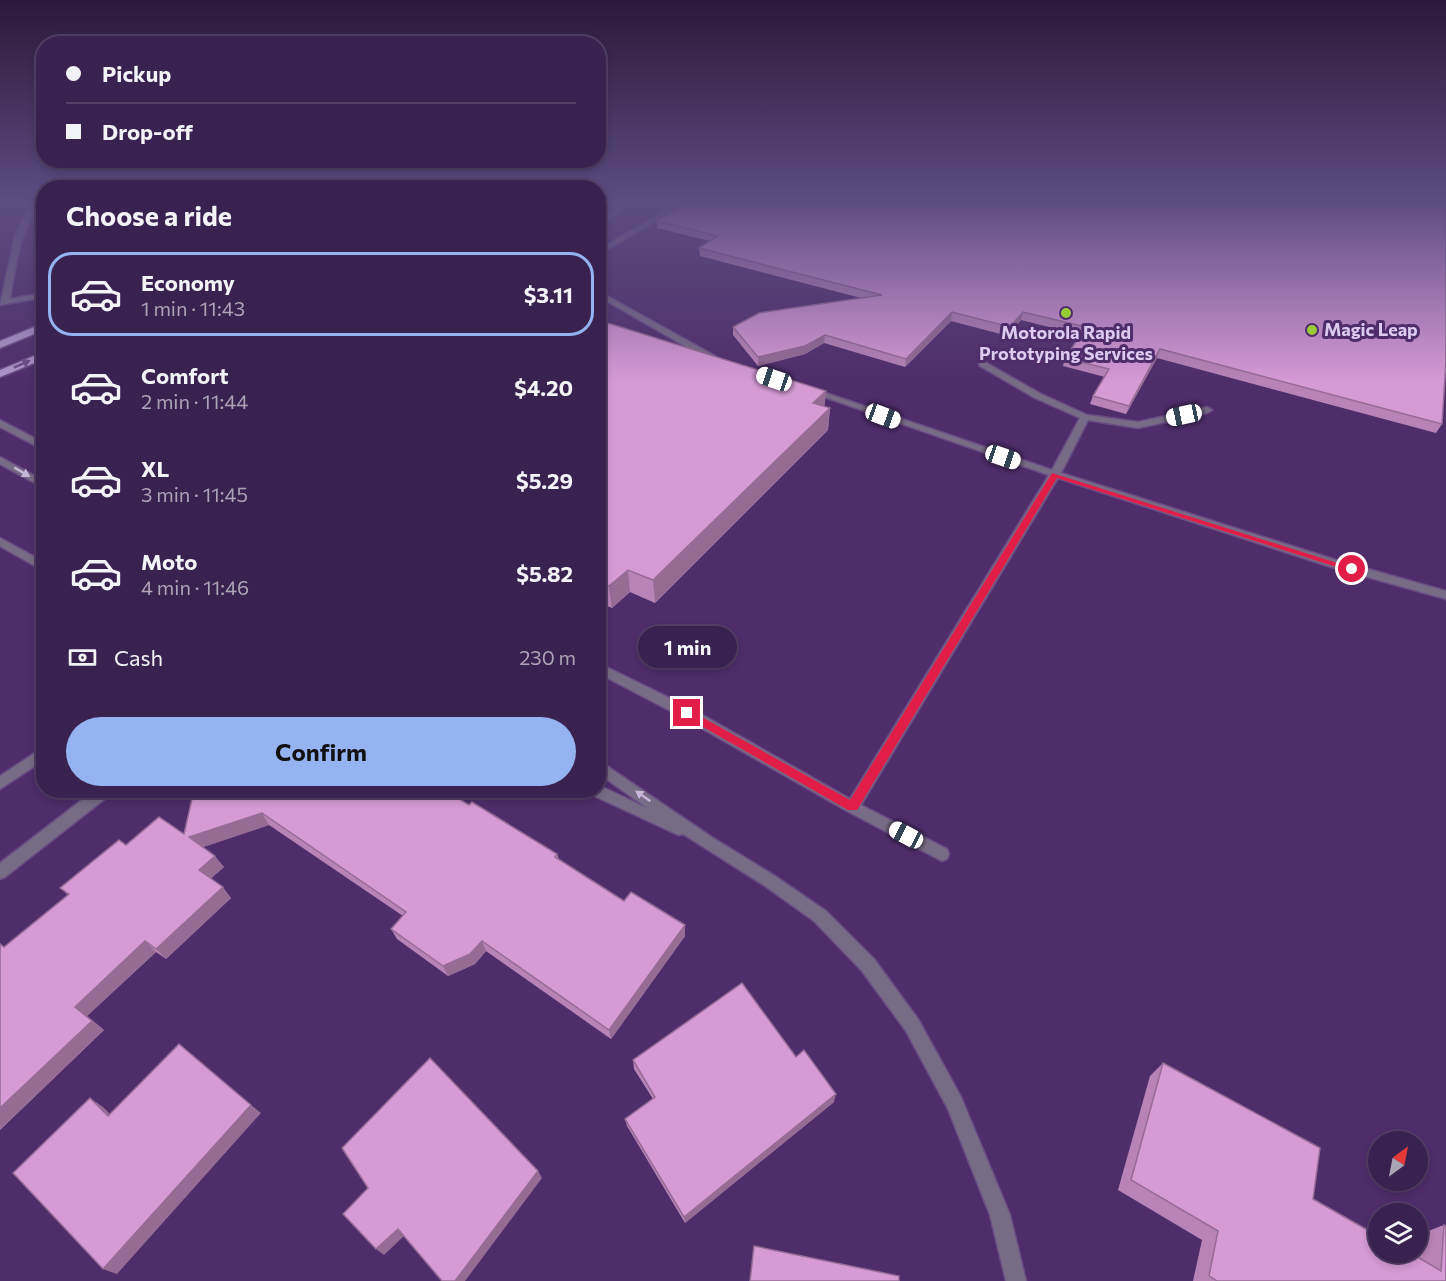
<!DOCTYPE html>
<meta charset="utf-8">
<style>
body{margin:0;font-family:Commissioner,sans-serif;background:#452f5a;color:#f1f3f6;height:100vh;display:flex;flex-direction:column;font-size:22px;white-space:nowrap}
*{box-sizing:border-box;margin:0}
p{font-size:20px;color:#aba4b7}
.icon{flex:none;width:33px;height:33px;fill:none;stroke:currentColor;stroke-width:2;stroke-linecap:round;stroke-linejoin:round}
.map{position:relative;flex:1;overflow:hidden}
.drawer{position:absolute;left:36px;top:180px;width:570px;height:618px;display:flex;flex-direction:column;background:#3a2250;border-radius:24px;box-shadow:0 3px 9px #0003,0 0 0 2px #543f67}
.drawer>*{flex:none}
.guide{position:absolute;left:36px;top:36px;width:570px;height:132px;border-radius:24px;box-shadow:0 3px 9px #0003,0 0 0 2px #543f67;display:grid;align-content:center;height:132px;padding:0 30px;background:#3a2250}
.needle{width:39px;rotate:32deg}
.buttons{position:absolute;left:1368px;top:1131px;display:grid;gap:12px}
.buttons a{display:grid;place-items:center;width:60px;height:60px;border-radius:50%;background:#3a2250;box-shadow:0 3px 9px #0003,0 0 0 2px #543f67;font-size:30px}
.end{position:absolute;width:27px;height:27px;margin:-14px;border:8px solid #e11d48;background:#fff;box-shadow:0 0 0 3px #fff}
.from{border-radius:50%}
.bubble{position:absolute;height:42px;border-radius:21px;background:#3a2250;box-shadow:0 3px 9px #0003,0 0 0 2px #543f67;font-size:20px;font-weight:700;line-height:42px;text-align:center}
.car{position:absolute;width:18px;height:36px;margin:-18px -9px;border-radius:8px;box-shadow:0 0 4px 2px #0007;background:linear-gradient(#fff 24%,#345 0 40%,#fff 0 76%,#345 0 86%,#fff 0)}
.guide b{display:flex;align-items:center;gap:21px;height:57px;font-size:22px}
.guide b+b{border-top:2px solid #543f67}
.guide i{width:15px;height:15px;background:#f1f3f6}
ul{padding:0;list-style:none}
li{display:flex;align-items:center;gap:18px;height:84px;margin:0 12px 9px;padding:0 18px;border:3px solid transparent;border-radius:24px}
li div{flex:1}
li b{display:block;font-size:22px}
li em{font-style:normal;font-weight:700}
li.on{border-color:#95b2f1}
li>.icon{width:54px;height:54px;stroke-width:1.5}
h2{padding:0 30px;font-size:27px;line-height:72px}
.pay{display:flex;align-items:center;gap:15px;height:66px;padding:0 30px;font-size:22px}
.pay p{margin-inline-start:auto}
.action{display:flex;gap:12px;margin-top:auto;padding:12px 30px}
.action a{flex:1;height:69px;border-radius:36px;background:#95b2f1;color:#111;font-size:24px;font-weight:700;line-height:69px;text-align:center}
.map>svg:first-child{display:block}
</style>
<div class="map">
<svg width="1446" height="1281" viewBox="0 0 1446 1281">
<rect width="100%" height="100%" fill="#4e2d6a"/>
<g fill="none" stroke-linecap="round" stroke-linejoin="round">
<g stroke="#6a4c85" stroke-width="3">
<g id="service">
<path d="M 628,202 L 636,202 L 598,225 L 598,220 Z"/>
<path d="M 680,202 L 688,202 L 598,255 L 598,250 Z"/>
<path d="M 598,291 L 715,356 L 716,358 L 709,360 L 598,296 Z"/>
<path d="M 983,361 L 1041,394 L 1087,415 L 1138,422 L 1207,407 L 1212,410 L 1207,413 L 1138,428 L 1088,420 L 1061,473 L 1336,560 L 1446,591 L 1446,599 L 1328,566 L 1058,478 L 861,805 L 947,849 L 949,854 L 947,859 L 942,861 L 847,811 L 682,717 L 598,673 L 598,663 L 692,709 L 850,799 L 1049,475 L 807,391 L 814,389 L 1052,470 L 1080,418 L 1035,398 L 980,366 L 979,364 Z"/>
<path d="M 0,538 L 44,562 L 44,571 L 0,546 Z"/>
<path d="M 44,747 L 44,760 L 0,789 L 0,776 Z"/>
</g>
</g>
<g stroke="#6a4c85" stroke-width="3">
<g id="minor">
<path d="M 35,202 L 42,202 C 19,231 16,264 10,299 L 44,293 L 44,297 L 0,305 L 15,236 L 27,212 Z"/>
<path d="M 0,420 L 44,443 L 44,450 L 0,427 Z"/>
<path d="M 0,457 L 44,481 L 44,488 L 0,464 Z"/>
<path d="M 598,760 L 713,838 L 775,876 L 826,911 L 874,959 L 918,1019 L 961,1097 L 1010,1215 L 1026,1281 L 1006,1281 L 990,1215 L 948,1109 L 906,1031 L 862,971 L 814,921 L 765,886 L 683,834 L 679,835 L 674,833 L 590,794 L 588,790 L 598,790 L 598,785 L 647,808 L 598,773 Z"/>
<path d="M 95,790 L 113,790 L 111,794 L 5,877 L 0,879 L 0,863 Z"/>
</g>
</g>
<g stroke="#6a4c85" stroke-width="3">
<g id="primary">
<path d="M 44,323 L 44,330 L 0,348 L 0,341 Z"/>
<path d="M 44,352 L 44,359 L 0,377 L 0,370 Z"/>
</g>
</g>
<use href="#service" fill="#786b85" fill-rule="evenodd"/>
<use href="#minor" fill="#786b85" fill-rule="evenodd"/>
<use href="#primary" fill="#ae95c9" fill-rule="evenodd"/>
</g>
<g fill="#b884b7">
<path d="M 688,202 L 1442,424 L 1436,433 L 1157,358 L 1126,414 L 1090,404 L 1093,396 L 1105,377 L 1063,366 L 1065,358 L 1081,335 L 1021,320 L 1008,336 L 951,321 L 905,367 L 824,343 L 805,354 L 758,366 L 733,335 L 733,327 L 861,298 L 700,256 L 699,248 L 710,241 L 657,228 L 657,221 Z"/>
<path d="M 598,320 L 826,391 L 824,406 L 830,408 L 828,430 L 655,603 L 630,592 L 612,608 L 598,602 Z"/>
<path d="M 194,790 L 557,854 L 559,859 L 624,901 L 685,936 L 611,1039 L 486,951 L 475,964 L 448,976 L 397,939 L 391,929 L 403,916 L 269,825 L 202,847 L 224,867 L 210,879 L 231,898 L 166,959 L 156,952 L 87,1016 L 104,1030 L 0,1130 L 0,944 L 4,947 L 68,895 L 60,888 L 126,845 L 184,834 Z"/>
<path d="M 796,1057 L 834,1102 L 685,1223 L 627,1126 L 625,1119 L 653,1099 L 634,1069 L 633,1060 Z"/>
<path d="M 1163,1063 L 1313,1199 L 1418,1258 L 1420,1234 L 1444,1225 L 1446,1281 L 1193,1281 L 1202,1240 L 1118,1190 L 1150,1076 Z"/>
</g>
<g fill="#966c95">
<path d="M 952,312 L 951,321 L 905,367 L 906,359 Z"/>
<path d="M 1023,312 L 1021,320 L 1008,336 L 1010,327 Z"/>
<path d="M 825,335 L 824,343 L 805,354 L 758,366 L 758,357 Z"/>
<path d="M 1160,349 L 1157,358 L 1126,414 L 1129,406 Z"/>
<path d="M 826,391 L 824,413 L 813,403 Z"/>
<path d="M 830,408 L 828,430 L 655,603 L 653,580 Z"/>
<path d="M 628,570 L 630,592 L 612,608 L 609,586 Z"/>
<path d="M 262,813 L 269,825 L 198,849 L 189,837 Z"/>
<path d="M 215,856 L 224,867 L 208,881 L 199,870 Z"/>
<path d="M 223,887 L 231,898 L 166,959 L 156,949 Z"/>
<path d="M 685,925 L 685,936 L 611,1039 L 609,1030 Z"/>
<path d="M 145,941 L 156,952 L 87,1016 L 104,1030 L 0,1130 L 0,1108 L 75,1007 Z"/>
<path d="M 482,941 L 486,951 L 475,964 L 448,976 L 443,966 Z"/>
<path d="M 836,1094 L 834,1102 L 685,1223 L 684,1217 Z"/>
<path d="M 90,1098 L 103,1107 L 120,1124 L 108,1116 Z"/>
<path d="M 251,1105 L 261,1113 L 117,1274 L 103,1269 Z"/>
<path d="M 538,1171 L 542,1178 L 465,1281 L 455,1281 Z"/>
<path d="M 398,1229 L 405,1235 L 384,1255 L 376,1249 Z"/>
</g>
<g fill="#d69ad5" stroke="#966c95" stroke-width="1.5">
<path d="M 688,202 L 1446,202 L 1446,361 L 1442,424 L 1160,349 L 1129,406 L 1093,396 L 1109,369 L 1065,358 L 1086,327 L 1023,312 L 1010,327 L 952,312 L 906,359 L 825,335 L 805,346 L 758,357 L 733,327 L 759,313 L 882,295 L 699,248 L 718,236 L 657,221 Z"/>
<path d="M 598,320 L 826,391 L 813,403 L 830,408 L 653,580 L 628,570 L 609,586 L 598,581 Z"/>
<path d="M 194,790 L 444,790 L 469,805 L 472,802 L 557,854 L 555,857 L 624,901 L 631,892 L 685,925 L 609,1030 L 482,941 L 470,954 L 443,966 L 391,929 L 406,912 L 262,813 L 189,837 L 215,856 L 199,870 L 223,887 L 156,949 L 145,941 L 75,1007 L 92,1021 L 0,1108 L 0,944 L 4,947 L 69,894 L 60,888 L 119,840 L 126,845 L 159,817 L 184,834 Z"/>
<path d="M 742,983 L 796,1057 L 804,1050 L 836,1094 L 684,1217 L 625,1119 L 655,1097 L 633,1060 Z"/>
<path d="M 179,1044 L 251,1105 L 103,1269 L 13,1173 L 90,1098 L 108,1116 Z"/>
<path d="M 430,1058 L 538,1171 L 455,1281 L 442,1281 L 398,1229 L 376,1249 L 343,1214 L 368,1188 L 342,1148 Z"/>
<path d="M 1163,1063 L 1320,1148 L 1313,1199 L 1378,1236 L 1378,1252 L 1409,1252 L 1441,1271 L 1444,1225 L 1446,1226 L 1446,1281 L 1217,1281 L 1209,1276 L 1218,1231 L 1131,1180 Z"/>
<path d="M 754,1246 L 899,1276 L 899,1281 L 750,1281 Z"/>
</g>
<defs><path id="oneway-solid" d="M-6-.8H1V-3.2L6.5 0L1 3.2V.8H-6Z" transform="scale(1.5)"/></defs>
<use fill="#6b4c86" href="#oneway-solid" transform="translate(22 364) rotate(-24)"/>
<g fill="#c8b7da">
<use href="#oneway-solid" transform="translate(22 472) rotate(30)"/>
<use href="#oneway-solid" transform="translate(643 796) rotate(-145)"/>
</g>
<linearGradient id="sky" x2="0" y2="1"><stop stop-color="#2b193a"/><stop offset="0.53" stop-color="#5d4c81"/><stop offset="1" stop-color="#5d4c81" stop-opacity="0"/></linearGradient>
<rect width="1446" height="382" fill="url(#sky)"/>
<path fill="#e11d48" d="M 1052,473 L 1356,569 L 1349,571 L 1057,478 L 857,810 L 848,810 L 684,716 L 684,711 L 691,711 L 850,800 Z"/>
<g fill="#99cb36" stroke="#4e2d6a" stroke-width="2">
<circle cx="1066" cy="313" r="6"/>
<circle cx="1312" cy="330" r="6"/>
</g>
<g text-anchor="middle" stroke-width="6" stroke-linejoin="round" paint-order="stroke">
<g font-size="18" font-weight="bold" fill="#dccaef" stroke="#4e2d6a" text-anchor="start">
<text x="1324" y="336">Magic Leap</text>
<text x="1066" y="339" text-anchor="middle">Motorola Rapid<tspan x="1066" dy="21">Prototyping Services</tspan></text>
</g>
</g>
</svg>
<div class="buttons">
<a><svg class="needle" viewBox="-14 -14 28 28"><path d="M0-13l5 13h-10z" fill="#e53935"/><path d="M0 13l5-13h-10z" fill="#aba4b7"/></svg></a>
<a><svg class="icon" aria-label="layers" viewBox="0 0 24 24"><path d="M12 4l9 5-9 5-9-5zM3 14l9 5 9-5"/></svg></a>
</div>
<i class="end from" style="left:1352px;top:569px"></i>
<i class="end" style="left:687px;top:713px"></i>
<div class="bubble" style="left:638px;top:626px;width:99px">1 min</div>
<i class="car" style="left:774px;top:379px;rotate:289deg"></i>
<i class="car" style="left:1184px;top:415px;rotate:258deg"></i>
<i class="car" style="left:883px;top:416px;rotate:110deg"></i>
<i class="car" style="left:1003px;top:457px;rotate:109deg"></i>
<i class="car" style="left:906px;top:835px;rotate:298deg"></i>
<div class="guide">
<b><i class="from"></i>Pickup</b>
<b><i></i>Drop-off</b>
</div>
<section class="drawer">
<h2>Choose a ride</h2>
<ul>
<li class="on"><svg class="icon" aria-label="car" viewBox="0 0 24 24"><path d="M5 17H2v-5l4-1 3-4h7l3 4 3 1v5h-3M9 17h6M6 11h13"/><circle cx="7" cy="17" r="2"/><circle cx="17" cy="17" r="2"/></svg><div><b>Economy</b><p>1 min · 11:43</p></div><em>$3.11</em></li>
<li><svg class="icon" aria-label="car" viewBox="0 0 24 24"><path d="M5 17H2v-5l4-1 3-4h7l3 4 3 1v5h-3M9 17h6M6 11h13"/><circle cx="7" cy="17" r="2"/><circle cx="17" cy="17" r="2"/></svg><div><b>Comfort</b><p>2 min · 11:44</p></div><em>$4.20</em></li>
<li><svg class="icon" aria-label="car" viewBox="0 0 24 24"><path d="M5 17H2v-5l4-1 3-4h7l3 4 3 1v5h-3M9 17h6M6 11h13"/><circle cx="7" cy="17" r="2"/><circle cx="17" cy="17" r="2"/></svg><div><b>XL</b><p>3 min · 11:45</p></div><em>$5.29</em></li>
<li><svg class="icon" aria-label="car" viewBox="0 0 24 24"><path d="M5 17H2v-5l4-1 3-4h7l3 4 3 1v5h-3M9 17h6M6 11h13"/><circle cx="7" cy="17" r="2"/><circle cx="17" cy="17" r="2"/></svg><div><b>Moto</b><p>4 min · 11:46</p></div><em>$5.82</em></li>
</ul>
<div class="pay"><svg class="icon" aria-label="cash" viewBox="0 0 24 24"><path d="M3 7h18v10H3z"/><circle cx="12" cy="12" r="2"/></svg>Cash<p>230 m</p></div>
<div class="action"><a>Confirm</a></div>
</section>
</div>
